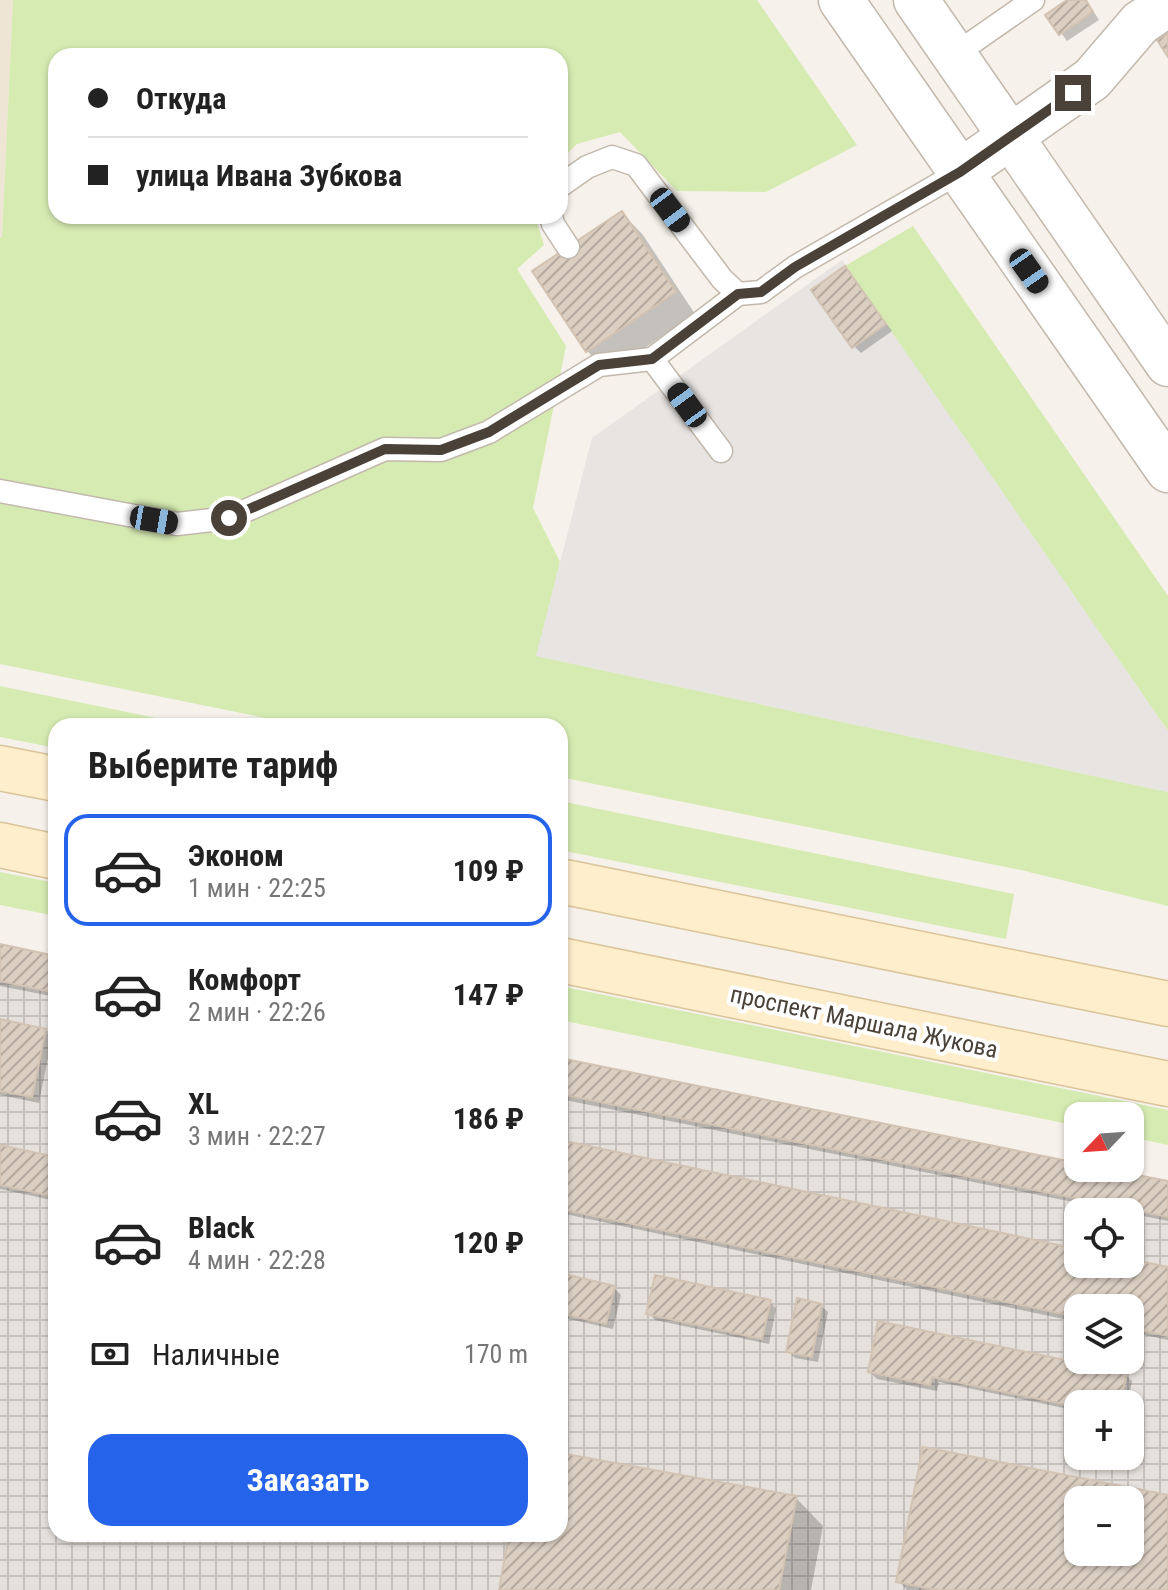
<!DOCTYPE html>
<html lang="ru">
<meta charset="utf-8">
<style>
body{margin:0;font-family:"Roboto Condensed",sans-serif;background:#f6f6f6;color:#222;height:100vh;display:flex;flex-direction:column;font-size:30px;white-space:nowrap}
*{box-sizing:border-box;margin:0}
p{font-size:26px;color:#767676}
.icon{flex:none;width:44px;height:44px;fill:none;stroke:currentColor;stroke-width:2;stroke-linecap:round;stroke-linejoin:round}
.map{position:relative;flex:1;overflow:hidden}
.drawer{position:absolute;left:48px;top:718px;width:520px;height:824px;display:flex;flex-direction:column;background:#fff;border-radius:24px;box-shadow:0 2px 6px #0004}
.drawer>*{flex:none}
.banner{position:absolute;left:48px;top:48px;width:520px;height:176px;border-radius:24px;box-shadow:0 2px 6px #0004;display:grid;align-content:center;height:176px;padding:0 40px;background:#fff}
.needle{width:52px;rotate:245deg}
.controls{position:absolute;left:1064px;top:1102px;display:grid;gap:16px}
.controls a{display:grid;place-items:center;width:80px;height:80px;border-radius:16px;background:#fff;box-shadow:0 2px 6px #0004;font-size:40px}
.end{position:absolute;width:36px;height:36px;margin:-18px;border:10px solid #4a4138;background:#fff;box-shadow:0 0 0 4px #fff}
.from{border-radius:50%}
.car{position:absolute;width:24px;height:48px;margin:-24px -12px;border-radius:10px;box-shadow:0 0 6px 2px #0007;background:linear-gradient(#222 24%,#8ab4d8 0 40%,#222 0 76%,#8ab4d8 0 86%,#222 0)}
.banner b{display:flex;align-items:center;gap:28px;height:76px;font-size:30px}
.banner b+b{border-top:2px solid #e0e0e0}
.banner i{width:20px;height:20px;background:#222}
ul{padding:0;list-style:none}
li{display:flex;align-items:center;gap:24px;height:112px;margin:0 16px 12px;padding:0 24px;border:4px solid transparent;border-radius:24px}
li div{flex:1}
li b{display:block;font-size:30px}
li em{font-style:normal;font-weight:700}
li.selected{border-color:#2563eb}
li>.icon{width:72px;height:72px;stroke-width:1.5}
h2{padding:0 40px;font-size:36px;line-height:96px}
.pay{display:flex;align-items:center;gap:20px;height:88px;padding:0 40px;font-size:30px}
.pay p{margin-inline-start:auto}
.button{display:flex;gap:16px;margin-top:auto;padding:16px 40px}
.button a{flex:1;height:92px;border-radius:24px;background:#2563eb;color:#fff;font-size:32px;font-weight:700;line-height:92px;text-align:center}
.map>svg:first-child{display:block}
</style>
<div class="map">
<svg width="1168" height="1590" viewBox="0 0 1168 1590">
<defs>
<pattern id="industrial-grid" width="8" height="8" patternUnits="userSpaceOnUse" patternTransform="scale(2)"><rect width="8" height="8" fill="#e5e0db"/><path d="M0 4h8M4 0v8" fill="none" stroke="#c6c1bd"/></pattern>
<pattern id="building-hatch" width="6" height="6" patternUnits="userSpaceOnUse" patternTransform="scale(2)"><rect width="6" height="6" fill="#dbcfc2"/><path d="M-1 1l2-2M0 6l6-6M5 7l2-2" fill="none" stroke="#b4aa9f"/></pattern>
</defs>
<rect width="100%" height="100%" fill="#f6f1ea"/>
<path fill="url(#industrial-grid)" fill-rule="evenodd" d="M 0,944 L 56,956 L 56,1534 L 560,1534 L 560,1058 L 1078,1163 L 1078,1168 L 1168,1181 L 1168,1590 L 0,1590 ZM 1078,1212 L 1130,1212 L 1130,1264 L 1078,1264 ZM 1078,1308 L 1130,1308 L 1130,1360 L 1078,1360 ZM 1078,1404 L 1130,1404 L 1130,1456 L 1078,1456 ZM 1078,1500 L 1130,1500 L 1130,1552 L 1078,1552 Z"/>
<path fill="#efe5d4" d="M 0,0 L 13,0 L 2,237 L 0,238 Z"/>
<g fill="#d6ebb2">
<path d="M 13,0 L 757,0 L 857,145 L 766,192 L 677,191 L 620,132 L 577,144 L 560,160 L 560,56 L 56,56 L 56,216 L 535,216 L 544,245 L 517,269 L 566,346 L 533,508 L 560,562 L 537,656 L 1168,792 L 1168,906 L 1021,870 L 560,777 L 560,726 L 305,726 L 0,664 L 0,238 L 2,237 Z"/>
<path d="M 913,226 L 1168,596 L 1168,731 L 845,266 Z"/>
<path d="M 0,686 L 195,726 L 56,726 L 56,748 L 0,737 Z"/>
<path d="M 560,801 L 1014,894 L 1006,939 L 560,850 Z"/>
<path d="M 0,872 L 56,883 L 56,916 L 0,905 Z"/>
<path d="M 560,986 L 1168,1110 L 1168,1145 L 1130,1137 L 1130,1116 L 1078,1116 L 1078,1126 L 560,1020 Z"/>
</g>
<path fill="#e7e4e2" d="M 842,260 L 1168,731 L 1168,792 L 536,656 L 592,438 Z"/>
<g fill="#0003" fill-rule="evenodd">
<path d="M 1071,0 L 1086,0 L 1099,20 L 1067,41 L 1048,15 Z"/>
<path d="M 622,213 L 643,235 L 695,314 L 609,372 L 587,351 Z"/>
<path d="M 845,268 L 892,331 L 861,353 L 854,346 Z"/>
<path d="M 0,946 L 56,958 L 56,997 L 0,986 Z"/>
<path d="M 0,1021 L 45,1031 L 52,1038 L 39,1103 L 0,1095 Z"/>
<path d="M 560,1060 L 1078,1165 L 1078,1168 L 1092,1168 L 1168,1184 L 1168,1221 L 560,1099 Z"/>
<path d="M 560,1142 L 1078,1251 L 1078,1264 L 1130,1264 L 1130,1262 L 1168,1269 L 1168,1340 L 1130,1332 L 1130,1308 L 1078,1308 L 1078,1322 L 560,1213 Z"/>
<path d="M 0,1147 L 56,1159 L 56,1201 L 0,1189 Z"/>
<path d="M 560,1275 L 614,1288 L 621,1295 L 613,1329 L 560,1317 Z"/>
<path d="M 770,1302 L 776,1309 L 769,1344 L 655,1320 L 649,1313 Z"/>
<path d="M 821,1306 L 828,1312 L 818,1362 L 795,1358 L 788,1351 Z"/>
<path d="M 870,1372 L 1126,1375 L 1132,1381 L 1128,1404 L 1078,1404 L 1078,1411 L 939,1382 L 937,1391 L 877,1379 Z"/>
<path d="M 924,1449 L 1168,1497 L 1168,1590 L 907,1590 L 899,1581 ZM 1078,1500 L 1130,1500 L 1130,1552 L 1078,1552 Z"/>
<path d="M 560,1455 L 796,1498 L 823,1526 L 811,1590 L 501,1590 L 511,1534 L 560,1534 Z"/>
</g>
<g fill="url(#building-hatch)" stroke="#d3c3b2" stroke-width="2" fill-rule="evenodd">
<path d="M 1067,0 L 1086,0 L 1093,12 L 1059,35 L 1045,15 Z"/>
<path d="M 1168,33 L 1168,57 L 1157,40 Z"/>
<path d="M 622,211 L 676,292 L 586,352 L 532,271 Z"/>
<path d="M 845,266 L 886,324 L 852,348 L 811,290 Z"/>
<path d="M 0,944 L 56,956 L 56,993 L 0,981 Z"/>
<path d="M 0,1019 L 46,1029 L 32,1097 L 0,1091 Z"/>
<path d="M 560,1058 L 1078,1163 L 1078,1168 L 1102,1168 L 1168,1181 L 1168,1217 L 560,1094 Z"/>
<path d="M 560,1140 L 1078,1249 L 1078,1264 L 1130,1264 L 1130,1259 L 1168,1267 L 1168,1336 L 1130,1328 L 1130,1308 L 1078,1308 L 1078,1317 L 560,1209 Z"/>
<path d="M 0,1145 L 56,1157 L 56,1197 L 0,1185 Z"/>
<path d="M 560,1273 L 615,1286 L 606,1324 L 560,1313 Z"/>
<path d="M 655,1275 L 771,1300 L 762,1339 L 646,1314 Z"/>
<path d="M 797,1298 L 822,1304 L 812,1357 L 786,1352 Z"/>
<path d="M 878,1321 L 1127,1373 L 1120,1404 L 1078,1404 L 1078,1407 L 932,1377 L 930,1385 L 868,1372 Z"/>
<path d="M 923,1447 L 1168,1495 L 1168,1590 L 937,1590 L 896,1582 ZM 1078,1500 L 1130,1500 L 1130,1552 L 1078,1552 Z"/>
<path d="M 560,1453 L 797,1496 L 779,1590 L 499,1590 L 509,1534 L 560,1534 Z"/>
</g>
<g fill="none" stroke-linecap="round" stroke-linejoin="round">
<g stroke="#c2b8ac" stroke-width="25">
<g id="service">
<path d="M 954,55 L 1033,0"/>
<path d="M 560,186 L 587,167 L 612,157 L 636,165 L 722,279 L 738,294"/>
<path d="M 551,216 L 553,224 L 568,247"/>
<path d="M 721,451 L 652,359 L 738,294 L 761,292 L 795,267 L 960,172"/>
<path d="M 0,491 L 177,524 L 229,518 L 385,449 L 441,450 L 489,432 L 599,365 L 652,359"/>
</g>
</g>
<g stroke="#c2b8ac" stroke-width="47">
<path id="minor" d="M 960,172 L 1092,79 L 1140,23 L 1168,4"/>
</g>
<g stroke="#c2b8ac" stroke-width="47">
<g id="tertiary">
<path d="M 841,0 L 1168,470"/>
<path d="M 916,0 L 1168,364"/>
</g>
</g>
<g stroke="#dac49a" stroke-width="47">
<g id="secondary">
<path d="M 0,768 L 56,779"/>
<path d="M 0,845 L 56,857"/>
<path d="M 560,881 L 1168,1004"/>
<path d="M 560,960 L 1168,1084"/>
</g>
</g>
<use href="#service" stroke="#fff" stroke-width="22"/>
<use href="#minor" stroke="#fff" stroke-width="44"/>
<use href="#tertiary" stroke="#fff" stroke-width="44"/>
<use href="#secondary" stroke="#ffeecb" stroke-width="44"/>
</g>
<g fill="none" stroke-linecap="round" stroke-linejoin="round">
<path stroke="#4a4138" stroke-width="10" d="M 229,518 L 385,449 L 441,450 L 489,432 L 599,365 L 652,359 L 738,294 L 761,292 L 795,267 L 960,172 L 1073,93"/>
</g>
<g text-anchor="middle" stroke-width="8" stroke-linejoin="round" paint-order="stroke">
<g font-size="24" fill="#4a4138" stroke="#fff">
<text transform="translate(864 1022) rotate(12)" y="8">проспект Маршала Жукова</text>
</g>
</g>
</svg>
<div class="controls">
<a><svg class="needle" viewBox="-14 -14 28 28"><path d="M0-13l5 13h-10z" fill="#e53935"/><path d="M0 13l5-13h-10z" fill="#767676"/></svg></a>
<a><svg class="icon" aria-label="locate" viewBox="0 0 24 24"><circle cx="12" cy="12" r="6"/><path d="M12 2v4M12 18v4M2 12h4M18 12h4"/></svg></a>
<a><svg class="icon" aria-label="layers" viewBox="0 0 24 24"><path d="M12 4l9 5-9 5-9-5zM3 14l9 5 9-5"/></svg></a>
<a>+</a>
<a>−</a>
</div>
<i class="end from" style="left:229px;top:518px"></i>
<i class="end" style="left:1073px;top:93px"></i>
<i class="car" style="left:670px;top:210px;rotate:143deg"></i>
<i class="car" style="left:1029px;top:271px;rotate:145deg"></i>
<i class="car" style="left:687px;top:405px;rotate:324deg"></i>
<i class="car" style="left:154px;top:520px;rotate:100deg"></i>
<div class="banner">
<b><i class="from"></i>Откуда</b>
<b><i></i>улица Ивана Зубкова</b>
</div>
<section class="drawer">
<h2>Выберите тариф</h2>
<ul>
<li class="selected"><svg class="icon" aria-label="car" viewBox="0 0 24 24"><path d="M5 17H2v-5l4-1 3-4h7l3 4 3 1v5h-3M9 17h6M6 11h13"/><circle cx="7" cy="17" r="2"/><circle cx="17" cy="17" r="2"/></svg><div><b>Эконом</b><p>1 мин · 22:25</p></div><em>109 ₽</em></li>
<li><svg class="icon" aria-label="car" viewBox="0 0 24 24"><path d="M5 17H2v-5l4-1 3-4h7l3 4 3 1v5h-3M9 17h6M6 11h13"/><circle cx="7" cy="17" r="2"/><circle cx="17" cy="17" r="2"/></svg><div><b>Комфорт</b><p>2 мин · 22:26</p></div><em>147 ₽</em></li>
<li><svg class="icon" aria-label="car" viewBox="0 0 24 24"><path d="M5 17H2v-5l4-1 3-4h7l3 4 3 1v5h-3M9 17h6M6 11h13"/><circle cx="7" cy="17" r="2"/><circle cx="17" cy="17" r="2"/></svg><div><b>XL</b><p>3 мин · 22:27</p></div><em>186 ₽</em></li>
<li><svg class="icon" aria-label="car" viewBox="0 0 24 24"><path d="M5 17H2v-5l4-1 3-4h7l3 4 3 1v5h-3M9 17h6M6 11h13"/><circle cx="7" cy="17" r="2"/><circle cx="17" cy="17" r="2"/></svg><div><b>Black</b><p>4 мин · 22:28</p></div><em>120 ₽</em></li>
</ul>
<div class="pay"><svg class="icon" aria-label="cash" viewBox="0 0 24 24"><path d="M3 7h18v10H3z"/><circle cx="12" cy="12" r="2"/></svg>Наличные<p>170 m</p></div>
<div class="button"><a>Заказать</a></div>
</section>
</div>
